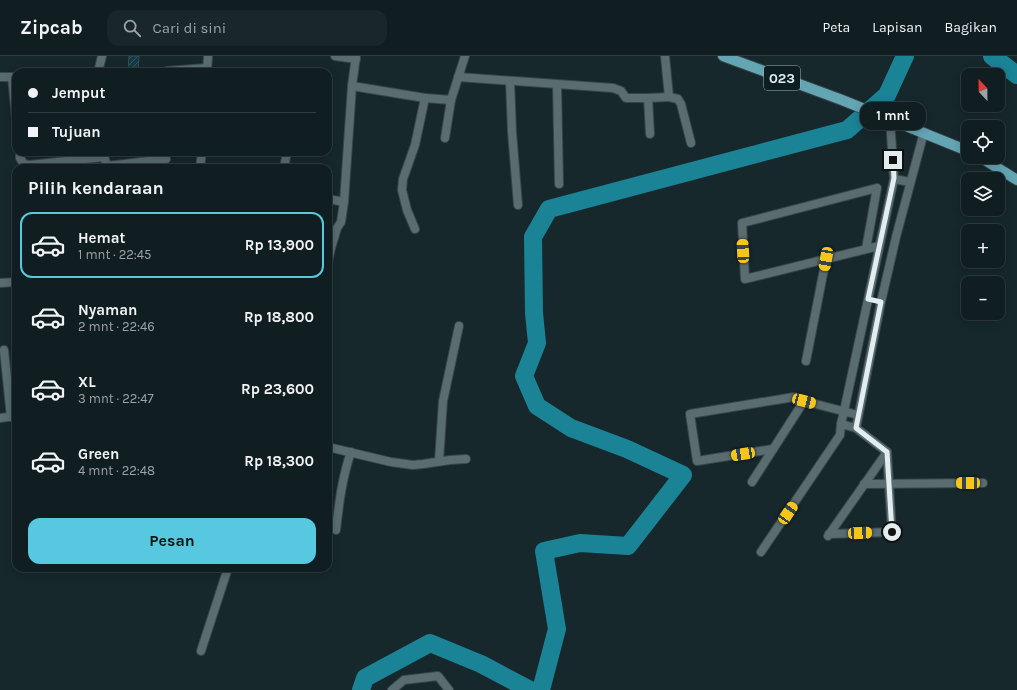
<!DOCTYPE html>
<html lang="id">
<meta charset="utf-8">
<style>
body{margin:0;font-family:Karla,sans-serif;background:#19272a;color:#f1f3f6;height:100vh;display:flex;flex-direction:column;font-size:15px;white-space:nowrap}
*{box-sizing:border-box;margin:0}
p{font-size:13px;color:#9ca2a5}
.icon{flex:none;width:22px;height:22px;fill:none;stroke:currentColor;stroke-width:2;stroke-linecap:round;stroke-linejoin:round}
.map{position:relative;flex:1;overflow:hidden}
.sheet{position:absolute;left:12px;top:108px;width:320px;height:408px;display:flex;flex-direction:column;background:#101e21;border-radius:12px;box-shadow:0 2px 10px #0003,0 0 0 1px #303c3f}
.sheet>*{flex:none}
.hud{position:absolute;left:12px;top:12px;width:320px;height:88px;border-radius:12px;box-shadow:0 2px 10px #0003,0 0 0 1px #303c3f;display:grid;align-content:center;height:88px;padding:0 16px;background:#101e21}
.needle{width:26px;rotate:338deg}
.fabs{position:absolute;left:961px;top:12px;display:grid;gap:8px}
.fabs a{display:grid;place-items:center;width:44px;height:44px;border-radius:8px;background:#101e21;box-shadow:0 2px 10px #0003,0 0 0 1px #303c3f;font-size:20px}
.end{position:absolute;width:18px;height:18px;margin:-9px;border:5px solid #e2edf0;background:#111;box-shadow:0 0 0 2px #111}
.from{border-radius:50%}
.bubble{position:absolute;height:28px;border-radius:12px;background:#101e21;box-shadow:0 2px 10px #0003,0 0 0 1px #303c3f;font-size:13px;font-weight:700;line-height:28px;text-align:center}
.car{position:absolute;width:12px;height:24px;margin:-12px -6px;border-radius:5px;box-shadow:0 0 3px 1px #0007;background:linear-gradient(#f5c518 24%,#345 0 40%,#f5c518 0 76%,#345 0 86%,#f5c518 0)}
.hud b{display:flex;align-items:center;gap:14px;height:38px;font-size:15px}
.hud b+b{border-top:1px solid #303c3f}
.hud i{width:10px;height:10px;background:#f1f3f6}
ul{padding:0;list-style:none}
li{display:flex;align-items:center;gap:12px;height:66px;margin:0 8px 6px;padding:0 8px;border:2px solid transparent;border-radius:12px}
li div{flex:1}
li b{display:block;font-size:15px}
li em{font-style:normal;font-weight:700}
li.current{border-color:#56c9e0}
li>.icon{width:36px;height:36px;stroke-width:1.5}
h2{padding:0 16px;font-size:18px;line-height:48px}
.primary-button{display:flex;gap:8px;margin-top:auto;padding:8px 16px}
.primary-button a{flex:1;height:46px;border-radius:12px;background:#56c9e0;color:#111;font-size:16px;font-weight:700;line-height:46px;text-align:center}
header{display:flex;align-items:center;gap:24px;box-sizing:border-box;height:56px;padding:0 20px;background:#101e21;border-bottom:1px solid #303c3f}
header strong{font-size:19px}
nav{display:flex;gap:22px;margin-inline-start:auto;font-size:14px}
.search{width:280px;height:36px;background:#19272a;display:flex;align-items:center;gap:10px;box-sizing:border-box;padding:0 14px;border-radius:12px;color:#9ca2a5;font-size:15px}
.map>svg:first-child{display:block}
</style>
<header>
<strong>Zipcab</strong>
<div class="search"><svg class="icon" aria-label="search" viewBox="0 0 24 24"><circle cx="10" cy="10" r="6"/><path d="M15 15l6 6"/></svg>Cari di sini</div>
<nav><a>Peta</a><a>Lapisan</a><a>Bagikan</a></nav>
</header>
<div class="map">
<svg width="1017" height="634" viewBox="0 0 1017 634">
<defs>
<pattern id="building-hatch" width="6" height="6" patternUnits="userSpaceOnUse"><rect width="6" height="6" fill="#133b43"/><path d="M-1 1l2-2M0 6l6-6M5 7l2-2" fill="none" stroke="#35585e"/></pattern>
</defs>
<rect width="100%" height="100%" fill="#16282c"/>
<g fill="none" stroke-linecap="round" stroke-linejoin="round">
<g stroke="#1b8396" stroke-width="18">
<path d="M 992,0 L 1017,19"/>
<path d="M 361,634 L 365,622 L 430,587 L 481,608 L 530,634"/>
<path d="M 541,634 L 557,573 L 544,495 L 580,487 L 628,490 L 683,419 L 627,393 L 571,372 L 537,350 L 524,320 L 537,287 L 534,257 L 533,181 L 549,153 L 847,74 L 887,39 L 905,0"/>
</g>
</g>
<path fill="url(#building-hatch)" stroke="#394c50" d="M 129,0 L 139,0 L 138,16 L 128,16 Z"/>
<g fill="none" stroke-linecap="round" stroke-linejoin="round">
<g stroke="#384649" stroke-width="10">
<g id="minor">
<path d="M 335,0 L 356,3"/>
<path d="M 665,0 L 669,41 L 678,43 L 681,48 L 691,87"/>
<path d="M 167,15 L 207,12"/>
<path d="M 98,16 L 102,0"/>
<path d="M 207,16 L 208,0"/>
<path d="M 0,21 L 16,21"/>
<path d="M 12,21 L 16,61"/>
<path d="M 458,21 L 613,32 L 621,35 L 626,42 L 648,42 L 669,41"/>
<path d="M 510,25 L 512,76 L 518,149"/>
<path d="M 557,29 L 559,128"/>
<path d="M 352,30 L 425,42 L 451,44 L 465,0"/>
<path d="M 648,42 L 650,78"/>
<path d="M 445,82 L 451,44"/>
<path d="M 20,96 L 20,102 L 24,108 L 29,109 L 104,101"/>
<path d="M 103,97 L 107,110 L 166,103"/>
<path d="M 200,112 L 202,96"/>
<path d="M 284,112 L 287,96"/>
<path d="M 894,123 L 910,126"/>
<path d="M 328,143 L 344,146"/>
<path d="M 415,173 L 407,154 L 402,134 L 403,123 L 415,89 L 425,42"/>
<path d="M 866,193 L 877,132 L 742,167 L 745,223 C 790,212 835,201 879,190"/>
<path d="M 328,206 L 331,192 L 337,172 L 341,166 L 344,146 L 352,30 L 356,0"/>
<path d="M 0,227 L 16,226"/>
<path d="M 4,294 L 11,361"/>
<path d="M 806,305 L 826,203"/>
<path d="M 0,362 L 15,360"/>
<path d="M 856,372 L 881,246 L 896,181 L 924,76"/>
<path d="M 328,391 L 391,406 L 413,409 L 423,408 L 450,404 L 466,403"/>
<path d="M 773,393 L 697,405 L 690,358 L 794,341 L 804,345 L 858,359"/>
<path d="M 439,405 L 443,345 L 459,270"/>
<path d="M 752,426 L 804,345"/>
<path d="M 864,428 L 983,427"/>
<path d="M 336,474 C 339,447 342,422 351,396"/>
<path d="M 829,478 L 892,476 L 887,396 L 856,372 L 841,368"/>
<path d="M 828,480 L 887,396"/>
<path d="M 761,496 L 840,379 L 841,368 L 844,355 L 894,123 L 890,63"/>
<path d="M 201,595 L 228,512"/>
<path d="M 392,634 L 404,624 L 438,620 L 449,634"/>
</g>
</g>
<g stroke="#384649" stroke-width="12">
<g id="primary">
<path d="M 723,0 L 842,44 L 968,95"/>
<path d="M 980,101 L 1017,124"/>
</g>
</g>
<use href="#minor" stroke="#596d71" stroke-width="8"/>
<use href="#primary" stroke="#63a5b3" stroke-width="10"/>
</g>
<g fill="none" stroke-linecap="round" stroke-linejoin="round">
<path stroke="#e2edf0" stroke-width="5" d="M 892,476 L 887,396 L 856,372 L 881,246 L 868,243 L 894,122 L 893,104"/>
</g>
<g text-anchor="middle" stroke-width="3" stroke-linejoin="round" paint-order="stroke">
<rect fill="#0d1e22" stroke="#a2afb2" stroke-width="1" x="764" y="10" width="36" height="24" rx="3"/>
<g font-size="14" font-weight="bold" fill="#e2edf0">
<text x="782" y="27">023</text>
</g>
</g>
</svg>
<div class="fabs">
<a><svg class="needle" viewBox="-14 -14 28 28"><path d="M0-13l5 13h-10z" fill="#e53935"/><path d="M0 13l5-13h-10z" fill="#9ca2a5"/></svg></a>
<a><svg class="icon" aria-label="locate" viewBox="0 0 24 24"><circle cx="12" cy="12" r="6"/><path d="M12 2v4M12 18v4M2 12h4M18 12h4"/></svg></a>
<a><svg class="icon" aria-label="layers" viewBox="0 0 24 24"><path d="M12 4l9 5-9 5-9-5zM3 14l9 5 9-5"/></svg></a>
<a>+</a>
<a>−</a>
</div>
<i class="end from" style="left:892px;top:476px"></i>
<i class="end" style="left:893px;top:104px"></i>
<div class="bubble" style="left:860px;top:46px;width:66px">1 mnt</div>
<i class="car" style="left:743px;top:195px;rotate:357deg"></i>
<i class="car" style="left:826px;top:203px;rotate:190deg"></i>
<i class="car" style="left:804px;top:345px;rotate:105deg"></i>
<i class="car" style="left:743px;top:398px;rotate:261deg"></i>
<i class="car" style="left:968px;top:427px;rotate:270deg"></i>
<i class="car" style="left:788px;top:457px;rotate:34deg"></i>
<i class="car" style="left:860px;top:477px;rotate:87deg"></i>
<div class="hud">
<b><i class="from"></i>Jemput</b>
<b><i></i>Tujuan</b>
</div>
<section class="sheet">
<h2>Pilih kendaraan</h2>
<ul>
<li class="current"><svg class="icon" aria-label="car" viewBox="0 0 24 24"><path d="M5 17H2v-5l4-1 3-4h7l3 4 3 1v5h-3M9 17h6M6 11h13"/><circle cx="7" cy="17" r="2"/><circle cx="17" cy="17" r="2"/></svg><div><b>Hemat</b><p>1 mnt · 22:45</p></div><em>Rp 13,900</em></li>
<li><svg class="icon" aria-label="car" viewBox="0 0 24 24"><path d="M5 17H2v-5l4-1 3-4h7l3 4 3 1v5h-3M9 17h6M6 11h13"/><circle cx="7" cy="17" r="2"/><circle cx="17" cy="17" r="2"/></svg><div><b>Nyaman</b><p>2 mnt · 22:46</p></div><em>Rp 18,800</em></li>
<li><svg class="icon" aria-label="car" viewBox="0 0 24 24"><path d="M5 17H2v-5l4-1 3-4h7l3 4 3 1v5h-3M9 17h6M6 11h13"/><circle cx="7" cy="17" r="2"/><circle cx="17" cy="17" r="2"/></svg><div><b>XL</b><p>3 mnt · 22:47</p></div><em>Rp 23,600</em></li>
<li><svg class="icon" aria-label="car" viewBox="0 0 24 24"><path d="M5 17H2v-5l4-1 3-4h7l3 4 3 1v5h-3M9 17h6M6 11h13"/><circle cx="7" cy="17" r="2"/><circle cx="17" cy="17" r="2"/></svg><div><b>Green</b><p>4 mnt · 22:48</p></div><em>Rp 18,300</em></li>
</ul>
<div class="primary-button"><a>Pesan</a></div>
</section>
</div>
